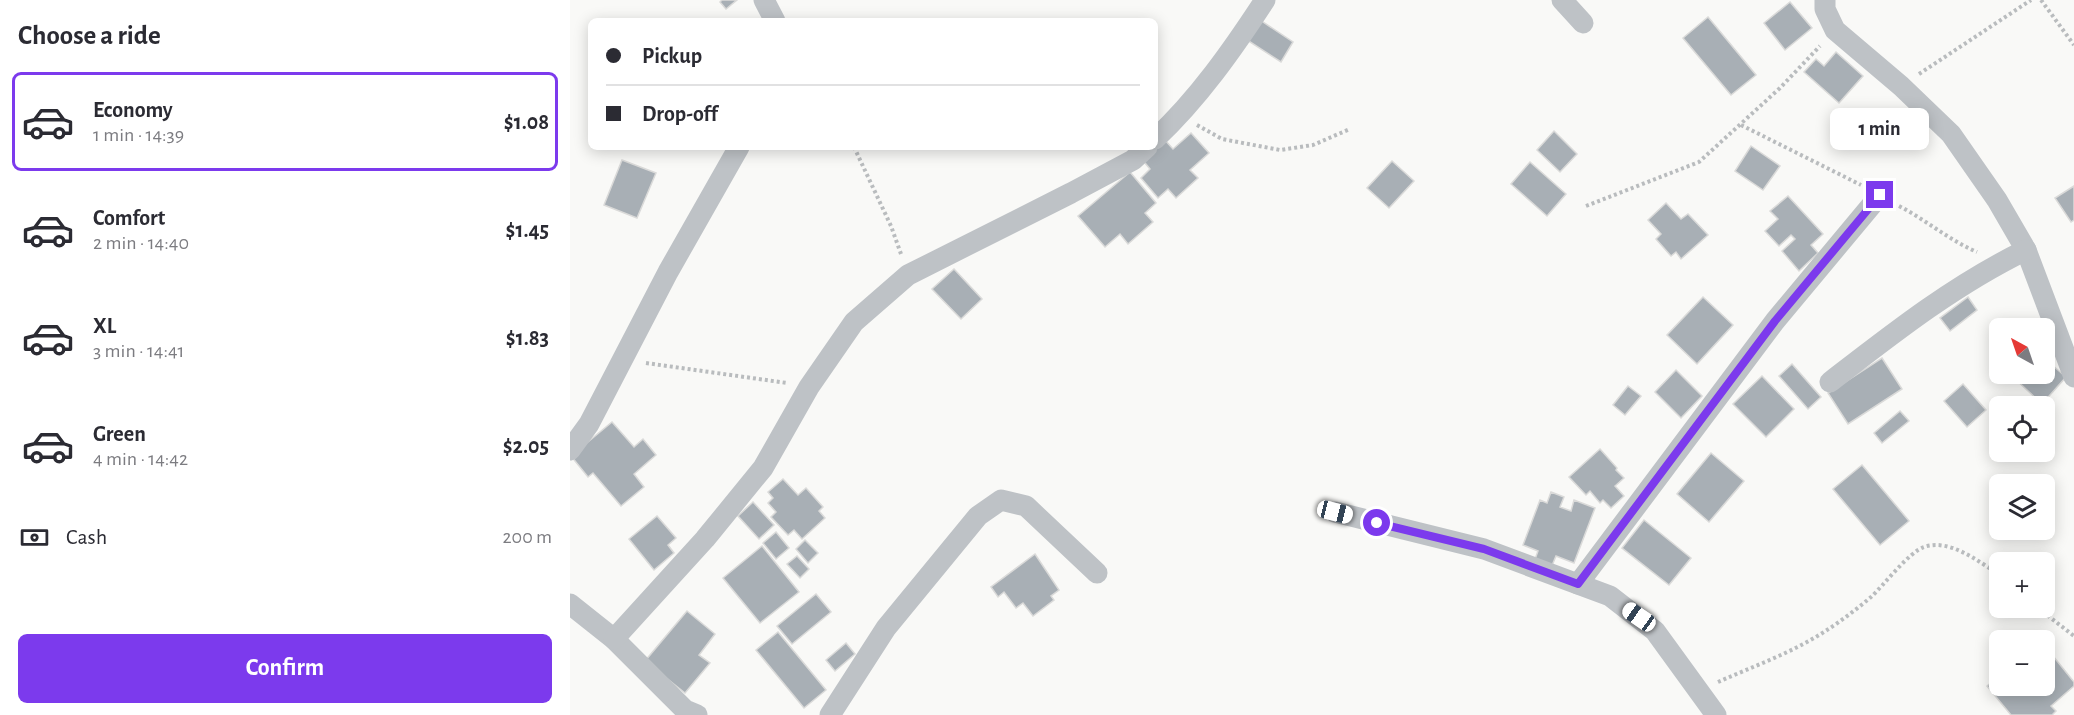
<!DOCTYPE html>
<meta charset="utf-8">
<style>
body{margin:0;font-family:"Alegreya Sans",sans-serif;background:#f7f7f7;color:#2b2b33;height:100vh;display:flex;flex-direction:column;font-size:22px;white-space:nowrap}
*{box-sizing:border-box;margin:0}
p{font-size:20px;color:#7c7c81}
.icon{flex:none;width:33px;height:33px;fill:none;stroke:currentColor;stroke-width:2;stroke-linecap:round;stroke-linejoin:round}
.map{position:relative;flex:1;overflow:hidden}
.drawer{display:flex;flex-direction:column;background:#fff;width:570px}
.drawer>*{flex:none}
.banner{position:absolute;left:18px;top:18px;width:570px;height:132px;border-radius:9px;box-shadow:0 3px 15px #0003;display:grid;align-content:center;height:132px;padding:0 18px;background:#fff}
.needle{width:39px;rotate:320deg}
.controls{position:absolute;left:1419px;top:318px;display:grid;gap:12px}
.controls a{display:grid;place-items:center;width:66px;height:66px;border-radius:9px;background:#fff;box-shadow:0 3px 15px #0003;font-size:30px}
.end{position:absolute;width:27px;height:27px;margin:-14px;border:8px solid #7c3aed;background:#fff;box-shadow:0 0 0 3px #fff}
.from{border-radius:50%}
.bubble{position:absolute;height:42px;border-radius:9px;background:#fff;box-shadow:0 3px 15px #0003;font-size:20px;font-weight:700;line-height:42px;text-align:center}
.car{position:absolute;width:18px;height:36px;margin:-18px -9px;border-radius:8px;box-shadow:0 0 4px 2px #0007;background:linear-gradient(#fff 24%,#345 0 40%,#fff 0 76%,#345 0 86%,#fff 0)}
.banner b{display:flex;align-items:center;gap:21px;height:57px;font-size:22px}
.banner b+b{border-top:2px solid #e1e1e2}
.banner i{width:15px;height:15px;background:#2b2b33}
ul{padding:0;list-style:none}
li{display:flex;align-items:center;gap:18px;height:99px;margin:0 12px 9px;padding:0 6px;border:3px solid transparent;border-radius:9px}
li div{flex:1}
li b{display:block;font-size:22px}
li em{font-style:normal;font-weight:700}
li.current{border-color:#7c3aed}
li>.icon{width:54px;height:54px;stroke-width:1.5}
h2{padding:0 18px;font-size:27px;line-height:72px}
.pay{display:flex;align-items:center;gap:15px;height:66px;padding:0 18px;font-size:22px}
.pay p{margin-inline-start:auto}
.primary-button{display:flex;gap:12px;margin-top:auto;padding:12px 18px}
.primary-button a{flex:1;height:69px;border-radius:9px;background:#7c3aed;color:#fff;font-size:24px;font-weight:700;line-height:69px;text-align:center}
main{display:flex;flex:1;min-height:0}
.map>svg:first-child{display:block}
</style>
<main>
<section class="drawer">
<h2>Choose a ride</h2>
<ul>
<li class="current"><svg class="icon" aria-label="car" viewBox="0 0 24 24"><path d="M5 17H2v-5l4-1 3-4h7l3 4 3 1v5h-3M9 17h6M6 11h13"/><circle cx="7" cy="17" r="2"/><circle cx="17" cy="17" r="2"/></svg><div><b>Economy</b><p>1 min · 14:39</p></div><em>$1.08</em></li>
<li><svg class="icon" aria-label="car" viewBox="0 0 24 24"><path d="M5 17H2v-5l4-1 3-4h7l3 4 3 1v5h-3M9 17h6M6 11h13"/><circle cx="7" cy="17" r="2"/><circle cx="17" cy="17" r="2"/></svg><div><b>Comfort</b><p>2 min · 14:40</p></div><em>$1.45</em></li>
<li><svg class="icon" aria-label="car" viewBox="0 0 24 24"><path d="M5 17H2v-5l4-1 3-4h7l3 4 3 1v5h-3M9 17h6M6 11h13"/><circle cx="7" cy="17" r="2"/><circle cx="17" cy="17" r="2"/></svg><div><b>XL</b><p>3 min · 14:41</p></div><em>$1.83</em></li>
<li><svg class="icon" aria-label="car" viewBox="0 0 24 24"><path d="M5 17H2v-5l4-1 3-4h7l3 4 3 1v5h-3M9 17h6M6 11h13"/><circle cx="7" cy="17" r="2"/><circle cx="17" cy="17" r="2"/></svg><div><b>Green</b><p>4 min · 14:42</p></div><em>$2.05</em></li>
</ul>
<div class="pay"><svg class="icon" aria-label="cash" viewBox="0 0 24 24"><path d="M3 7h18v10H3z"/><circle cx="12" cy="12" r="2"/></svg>Cash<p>200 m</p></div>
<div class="primary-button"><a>Confirm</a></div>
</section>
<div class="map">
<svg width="1504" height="715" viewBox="0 0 1504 715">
<rect width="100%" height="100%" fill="#f9f9f7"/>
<g fill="#a8afb5" stroke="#dadad9" stroke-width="1.5">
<path d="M 152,0 L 167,0 L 156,9 L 150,2 Z"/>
<path d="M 1220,2 L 1242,28 L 1215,50 L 1194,23 Z"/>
<path d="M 1138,17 L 1186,75 L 1161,95 L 1113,38 Z"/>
<path d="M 690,20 L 723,42 L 711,62 L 677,40 Z"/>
<path d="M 1266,52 L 1293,76 L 1269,103 L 1234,72 L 1246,59 L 1254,66 Z"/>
<path d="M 984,131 L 1007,154 L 990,172 L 967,150 Z"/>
<path d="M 621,133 L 639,153 L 620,170 L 628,178 L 606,198 L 598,189 L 588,198 L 571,178 L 580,169 L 571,158 L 593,138 L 603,149 Z"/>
<path d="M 1181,146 L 1210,166 L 1193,190 L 1165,171 Z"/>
<path d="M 52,160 L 86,173 L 67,218 L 34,205 Z"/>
<path d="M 822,161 L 844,181 L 819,208 L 797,188 Z"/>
<path d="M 960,162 L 996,194 L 977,216 L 941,184 Z"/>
<path d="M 560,172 L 586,203 L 575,213 L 583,222 L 558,244 L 550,234 L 535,247 L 508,216 Z"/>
<path d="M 1504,186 L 1504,220 L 1501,222 L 1485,198 Z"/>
<path d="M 1218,196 L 1253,234 L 1241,245 L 1248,253 L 1229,271 L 1212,251 L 1225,239 L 1221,235 L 1209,246 L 1195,231 L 1208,219 L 1200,211 Z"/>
<path d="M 1096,203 L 1111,219 L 1118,214 L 1138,235 L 1111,259 L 1106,252 L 1101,256 L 1086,239 L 1091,234 L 1078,220 Z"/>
<path d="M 384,269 L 412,299 L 391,319 L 362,289 Z"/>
<path d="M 1133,297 L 1163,325 L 1127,364 L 1097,335 Z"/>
<path d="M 1398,297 L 1407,310 L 1380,331 L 1370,318 Z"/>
<path d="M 1312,358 L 1332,389 L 1278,424 L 1258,393 Z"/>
<path d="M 1474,358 L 1496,377 L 1472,404 L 1443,377 L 1446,374 L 1474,374 Z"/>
<path d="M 1222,364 L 1251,397 L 1238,409 L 1209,376 Z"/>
<path d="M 1106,370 L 1132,396 L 1111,418 L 1085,392 Z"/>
<path d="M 1192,376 L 1224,409 L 1196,437 L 1163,404 Z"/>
<path d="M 1393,384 L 1416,410 L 1397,427 L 1374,401 Z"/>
<path d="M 1058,386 L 1071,396 L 1055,415 L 1043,405 Z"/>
<path d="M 1330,411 L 1339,421 L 1312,443 L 1304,433 Z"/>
<path d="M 42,422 L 64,447 L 73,439 L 86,455 L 64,474 L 74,487 L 51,506 L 23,473 L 18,477 L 1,456 Z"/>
<path d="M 1030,449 L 1047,468 L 1046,470 L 1054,478 L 1045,486 L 1054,496 L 1041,508 L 1033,500 L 1030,503 L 1020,491 L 1016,495 L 999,477 Z"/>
<path d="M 1141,453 L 1174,481 L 1139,522 L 1107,494 Z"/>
<path d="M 1292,465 L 1339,521 L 1310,545 L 1263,489 Z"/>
<path d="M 213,479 L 228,495 L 236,488 L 253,507 L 249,511 L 255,518 L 232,539 L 224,530 L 218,535 L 201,517 L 206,512 L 198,503 L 203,498 L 198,492 Z"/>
<path d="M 981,492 L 994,497 L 990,507 L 1001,511 L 1004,500 L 1025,508 L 1004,563 L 986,556 L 981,568 L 964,562 L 968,551 L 953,545 L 970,500 L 977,503 Z"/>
<path d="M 183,502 L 204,525 L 189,539 L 168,516 Z"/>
<path d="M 87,516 L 106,538 L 98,545 L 104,553 L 84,570 L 59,539 Z"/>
<path d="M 1074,520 L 1121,558 L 1099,585 L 1052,548 Z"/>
<path d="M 206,532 L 219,548 L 206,559 L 193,543 Z"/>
<path d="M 235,540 L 248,553 L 238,563 L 226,549 Z"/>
<path d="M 192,546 L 229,592 L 190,623 L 153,578 Z"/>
<path d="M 465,554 L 489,590 L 481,596 L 484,600 L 463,616 L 453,603 L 446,608 L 434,592 L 428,597 L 421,587 Z"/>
<path d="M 227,556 L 239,569 L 230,578 L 217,564 Z"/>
<path d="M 246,594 L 261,612 L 222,644 L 207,626 Z"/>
<path d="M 117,611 L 145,634 L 129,655 L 140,663 L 115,693 L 75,661 Z"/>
<path d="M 208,632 L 256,690 L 234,708 L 186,650 Z"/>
<path d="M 276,643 L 285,654 L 265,671 L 256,660 Z"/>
<path d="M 1483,656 L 1504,682 L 1504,686 L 1481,706 L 1486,711 L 1482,715 L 1441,715 L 1417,686 L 1430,675 L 1430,686 L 1474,686 L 1474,663 Z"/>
</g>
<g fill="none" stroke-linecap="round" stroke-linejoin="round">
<g stroke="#b9bcbe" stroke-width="4" stroke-dasharray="3 3" stroke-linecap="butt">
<path d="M 1471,0 L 1504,45"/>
<path d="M 1349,74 L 1461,0"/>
<path d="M 627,125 L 652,139 L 710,150 L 743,145 L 780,129"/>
<path d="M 1171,125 L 1291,185"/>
<path d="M 284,147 L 321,226 L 331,254"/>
<path d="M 1016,206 L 1129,162 L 1210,88 L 1250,46"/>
<path d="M 1329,206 C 1356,220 1379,240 1407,252"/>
<path d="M 76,363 L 217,383"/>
<path d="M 1468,608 L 1504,636"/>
<path d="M 1148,682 C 1184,666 1224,652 1257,630 C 1271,621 1287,609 1301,597 C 1314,585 1339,552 1354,547 C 1380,538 1409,562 1430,575"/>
</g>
<g stroke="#bec2c6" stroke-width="21">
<path d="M 194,0 L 205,21"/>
<path d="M 992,0 L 1013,23"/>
<path d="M 1255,0 L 1255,9 L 1265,30 L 1331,86 L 1381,134 L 1427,200 L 1456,250 L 1504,377"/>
<path d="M 585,139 C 628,99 663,49 695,0"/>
<path d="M 1260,382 C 1322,334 1384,285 1456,250"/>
<path d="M 0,450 L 19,424 L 98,272 L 169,147"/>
<path d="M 765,512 L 914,549 L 1040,596 L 1085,631 L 1146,715"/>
<path d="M 1008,584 L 1205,321 L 1310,195"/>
<path d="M 0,604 L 44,639 L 115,710 L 127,715"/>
<path d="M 44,639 L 135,539 L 193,468 L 239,387 L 284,322 L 338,275 L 501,193 L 563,160 L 577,147"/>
<path d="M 260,715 L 316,628 L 408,516 L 431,500 L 456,506 L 527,573"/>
</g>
</g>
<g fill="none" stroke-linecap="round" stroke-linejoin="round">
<path stroke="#7c3aed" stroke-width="8" d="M 807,523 L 914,549 L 1008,584 L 1205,321 L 1310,195"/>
</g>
</svg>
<div class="controls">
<a><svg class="needle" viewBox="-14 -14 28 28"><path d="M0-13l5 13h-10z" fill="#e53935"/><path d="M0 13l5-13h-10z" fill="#7c7c81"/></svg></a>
<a><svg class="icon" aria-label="locate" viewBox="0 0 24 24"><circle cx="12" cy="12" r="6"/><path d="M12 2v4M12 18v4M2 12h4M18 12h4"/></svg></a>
<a><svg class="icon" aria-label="layers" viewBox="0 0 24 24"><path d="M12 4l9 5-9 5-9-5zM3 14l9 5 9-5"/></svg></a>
<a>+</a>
<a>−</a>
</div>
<i class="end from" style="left:807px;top:523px"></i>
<i class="end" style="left:1310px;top:195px"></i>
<div class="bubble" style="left:1260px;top:108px;width:99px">1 min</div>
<i class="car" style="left:765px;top:512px;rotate:104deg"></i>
<i class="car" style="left:1069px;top:617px;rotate:305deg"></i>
<div class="banner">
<b><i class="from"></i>Pickup</b>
<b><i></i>Drop-off</b>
</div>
</div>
</main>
